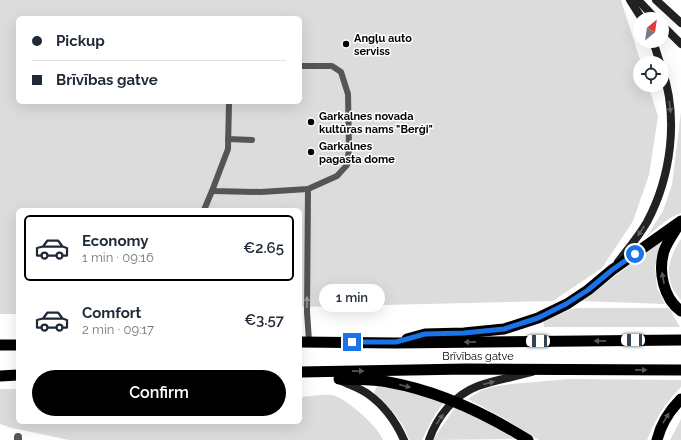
<!DOCTYPE html>
<meta charset="utf-8">
<style>
body{margin:0;font-family:Raleway,sans-serif;background:#f2f2f3;color:#1f2937;height:100vh;display:flex;flex-direction:column;font-size:15px;white-space:nowrap}
*{box-sizing:border-box;margin:0}
p{font-size:13px;color:#747a83}
.icon{flex:none;width:22px;height:22px;fill:none;stroke:currentColor;stroke-width:2;stroke-linecap:round;stroke-linejoin:round}
.map{position:relative;flex:1;overflow:hidden}
.panel{position:absolute;left:16px;top:208px;width:286px;height:216px;display:flex;flex-direction:column;background:#fff;border-radius:6px;box-shadow:0 4px 16px #0002}
.panel>*{flex:none}
.banner{position:absolute;left:16px;top:16px;width:286px;height:88px;border-radius:6px;box-shadow:0 4px 16px #0002;display:grid;align-content:center;height:88px;padding:0 16px;background:#fff}
.needle{width:26px;rotate:29deg}
.controls{position:absolute;left:633px;top:12px;display:grid;gap:8px}
.controls a{display:grid;place-items:center;width:36px;height:36px;border-radius:50%;background:#fff;box-shadow:0 4px 16px #0002;font-size:20px}
.end{position:absolute;width:18px;height:18px;margin:-9px;border:5px solid #1a73e8;background:#fff;box-shadow:0 0 0 2px #fff}
.from{border-radius:50%}
.bubble{position:absolute;height:28px;border-radius:14px;background:#fff;box-shadow:0 4px 16px #0002;font-size:13px;font-weight:600;line-height:28px;text-align:center}
.car{position:absolute;width:12px;height:24px;margin:-12px -6px;border-radius:5px;box-shadow:0 0 3px 1px #0007;background:linear-gradient(#fff 24%,#345 0 40%,#fff 0 76%,#345 0 86%,#fff 0)}
.banner b{display:flex;align-items:center;gap:14px;height:38px;font-size:15px}
.banner b+b{border-top:1px solid #e0e1e3}
.banner i{width:10px;height:10px;background:#1f2937}
ul{padding:7px 0 0;list-style:none}
li{display:flex;align-items:center;gap:12px;height:66px;margin:0 8px 6px;padding:0 8px;border:2px solid transparent;border-radius:6px}
li div{flex:1}
li b{display:block;font-size:15px}
li em{font-style:normal;font-weight:600}
li.active{border-color:#000}
li>.icon{width:36px;height:36px;stroke-width:1.5}
.primary-button{display:flex;gap:8px;margin-top:auto;padding:8px 16px}
.primary-button a{flex:1;height:46px;border-radius:24px;background:#000;color:#fff;font-size:16px;font-weight:600;line-height:46px;text-align:center}
.map>svg:first-child{display:block}
</style>
<div class="map">
<svg width="681" height="440" viewBox="0 0 681 440">
<rect width="100%" height="100%" fill="#fff"/>
<g fill="#dcdcdc" fill-rule="evenodd">
<path d="M 0,0 L 621,0 L 641,63 L 640,85 L 648,85 L 658,116 L 649,175 L 633,221 L 602,268 L 553,301 L 300,307 L 300,210 L 18,210 L 18,314 L 0,314 ZM 18,18 L 300,18 L 300,102 L 18,102 Z"/>
<path d="M 681,112 L 681,213 L 670,218 L 647,236 L 663,211 L 672,185 Z"/>
<path d="M 681,239 L 681,300 C 663,281 667,259 681,239 Z"/>
<path d="M 661,242 L 655,267 L 657,288 L 665,304 L 581,301 Z"/>
<path d="M 575,308 L 669,308 L 680,327 L 544,327 L 544,320 Z"/>
<path d="M 570,379 L 681,380 L 681,387 C 665,403 655,420 647,440 L 539,440 L 505,419 L 468,399 L 480,391 L 492,387 L 511,384 Z"/>
<path d="M 377,386 L 402,389 L 445,401 L 434,416 L 422,440 L 409,440 C 403,421 389,405 374,393 Z"/>
<path d="M 0,389 L 18,389 L 18,422 L 300,422 L 300,397 C 310,397 322,394 332,395 C 345,397 379,427 383,440 L 69,440 L 12,428 L 0,424 Z"/>
<path d="M 456,406 L 490,423 L 516,439 L 433,440 Z"/>
<path d="M 681,419 L 681,440 L 670,440 Z"/>
</g>
<g fill="none" stroke-linecap="round" stroke-linejoin="round">
<g stroke="#555" stroke-width="6">
<path d="M 229,102 L 228,149 L 212,191 L 261,192 L 308,189 L 337,176 L 347,165 L 349,149 L 348,94 L 341,72 L 332,66 L 300,66"/>
<path d="M 228,139 L 252,140"/>
<path d="M 308,189 L 307,312 L 309,341"/>
<path d="M 204,210 L 212,191"/>
</g>
<path stroke="#555" stroke-width="8" d="M 18,440 L 18,437"/>
<g stroke="#222" stroke-width="8">
<path d="M 630,0 L 642,19"/>
<path d="M 638,0 L 656,19"/>
<path d="M 656,0 L 681,23"/>
<path d="M 662,25 L 681,44"/>
<path d="M 653,41 L 660,63"/>
<path d="M 618,262 C 628,249 639,236 647,222 C 671,177 679,118 662,69"/>
<path d="M 340,380 C 349,385 360,388 368,394 C 385,406 396,422 404,440"/>
<path d="M 429,440 C 437,417 454,395 478,386 C 495,380 514,377 532,372"/>
</g>
<g stroke="#000" stroke-width="11">
<path d="M 678,226 C 673,234 667,242 664,251 C 658,271 663,298 681,311"/>
<path d="M 407,339 L 425,334 L 464,333 L 504,329 L 538,318 L 567,304 L 588,290 L 612,270 L 681,221"/>
<path d="M 300,342 L 395,343 L 681,340"/>
<path d="M 0,345 L 18,345"/>
<path d="M 300,372 L 466,369 L 681,370"/>
<path d="M 0,376 L 18,375"/>
<path d="M 339,379 C 355,380 372,379 388,382 C 439,391 485,413 528,440"/>
<path d="M 657,440 C 661,424 669,411 681,399"/>
</g>
</g>
<defs><path id="oneway-solid" d="M-6-.8H1V-3.2L6.5 0L1 3.2V.8H-6Z"/></defs>
<g fill="#646464">
<use href="#oneway-solid" transform="translate(670 107) rotate(82)"/>
<use href="#oneway-solid" transform="translate(641 231) rotate(124)"/>
<use href="#oneway-solid" transform="translate(489 383) rotate(-15)"/>
<use href="#oneway-solid" transform="translate(440 419) rotate(-56)"/>
</g>
<g fill="#595959">
<use href="#oneway-solid" transform="translate(663 278) rotate(-100)"/>
<use href="#oneway-solid" transform="translate(600 341) rotate(179)"/>
<use href="#oneway-solid" transform="translate(470 342) rotate(179)"/>
<use href="#oneway-solid" transform="translate(641 370) rotate(1)"/>
<use href="#oneway-solid" transform="translate(358 371) rotate(-1)"/>
<use href="#oneway-solid" transform="translate(405 386) rotate(14)"/>
<use href="#oneway-solid" transform="translate(666 418) rotate(-59)"/>
</g>
<use fill="#999" href="#oneway-solid" transform="translate(307 302) rotate(-90)"/>
<g fill="none" stroke-linecap="round" stroke-linejoin="round">
<path stroke="#1a73e8" stroke-width="5" d="M 352,342 L 396,342 L 425,334 L 464,333 L 504,329 L 538,318 L 566,304 L 588,290 L 612,270 L 635,254"/>
</g>
<g fill="#000" stroke="#fff" stroke-width="1.5">
<circle cx="346" cy="44" r="4"/>
<circle cx="311" cy="122" r="4"/>
<circle cx="311" cy="152" r="4"/>
</g>
<g text-anchor="middle" stroke-width="3" stroke-linejoin="round" paint-order="stroke">
<g font-size="11" font-weight="bold" fill="#000" stroke="#fff" text-anchor="start">
<text x="354" y="42">Angļu auto<tspan x="354" dy="13">serviss</tspan></text>
<text x="319" y="120">Garkalnes novada<tspan x="319" dy="13">kultūras nams "Berģi"</tspan></text>
<text x="319" y="150">Garkalnes<tspan x="319" dy="13">pagasta dome</tspan></text>
</g>
<g font-size="11" fill="#000" stroke="#fff">
<text x="478" y="360">Brīvības gatve</text>
</g>
</g>
</svg>
<div class="controls">
<a><svg class="needle" viewBox="-14 -14 28 28"><path d="M0-13l5 13h-10z" fill="#e53935"/><path d="M0 13l5-13h-10z" fill="#747a83"/></svg></a>
<a><svg class="icon" aria-label="locate" viewBox="0 0 24 24"><circle cx="12" cy="12" r="6"/><path d="M12 2v4M12 18v4M2 12h4M18 12h4"/></svg></a>
</div>
<i class="end from" style="left:635px;top:254px"></i>
<i class="end" style="left:352px;top:342px"></i>
<div class="bubble" style="left:319px;top:284px;width:66px">1 min</div>
<i class="car" style="left:633px;top:340px;rotate:270deg"></i>
<i class="car" style="left:538px;top:341px;rotate:270deg"></i>
<div class="banner">
<b><i class="from"></i>Pickup</b>
<b><i></i>Brīvības gatve</b>
</div>
<section class="panel">
<ul>
<li class="active"><svg class="icon" aria-label="car" viewBox="0 0 24 24"><path d="M5 17H2v-5l4-1 3-4h7l3 4 3 1v5h-3M9 17h6M6 11h13"/><circle cx="7" cy="17" r="2"/><circle cx="17" cy="17" r="2"/></svg><div><b>Economy</b><p>1 min · 09:16</p></div><em>€2.65</em></li>
<li><svg class="icon" aria-label="car" viewBox="0 0 24 24"><path d="M5 17H2v-5l4-1 3-4h7l3 4 3 1v5h-3M9 17h6M6 11h13"/><circle cx="7" cy="17" r="2"/><circle cx="17" cy="17" r="2"/></svg><div><b>Comfort</b><p>2 min · 09:17</p></div><em>€3.57</em></li>
</ul>
<div class="primary-button"><a>Confirm</a></div>
</section>
</div>
